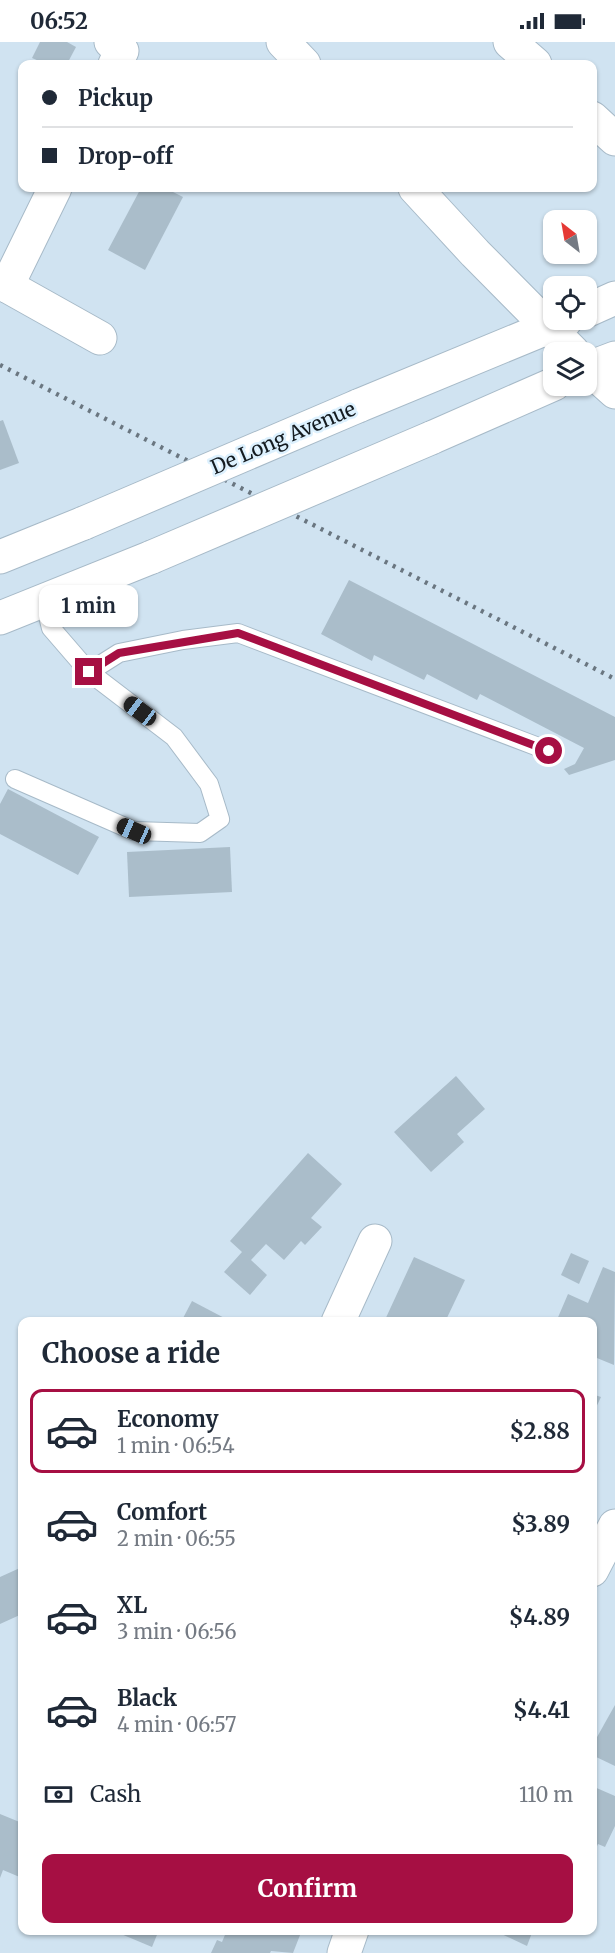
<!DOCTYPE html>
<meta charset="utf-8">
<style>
body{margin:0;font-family:Merriweather,serif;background:#f2f2f3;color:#1f2937;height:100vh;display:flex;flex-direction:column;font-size:22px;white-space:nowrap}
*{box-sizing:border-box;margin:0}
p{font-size:20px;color:#747a83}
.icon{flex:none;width:33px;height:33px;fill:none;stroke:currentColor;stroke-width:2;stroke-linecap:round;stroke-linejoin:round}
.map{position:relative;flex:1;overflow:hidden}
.sheet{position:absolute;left:18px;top:1275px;width:579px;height:618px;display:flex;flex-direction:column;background:#fff;border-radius:12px;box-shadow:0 2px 4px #0004}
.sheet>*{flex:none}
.banner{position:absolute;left:18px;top:18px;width:579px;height:132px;border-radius:12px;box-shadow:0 2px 4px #0004;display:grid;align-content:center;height:132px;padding:0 24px;background:#fff}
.needle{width:39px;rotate:329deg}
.fabs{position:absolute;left:543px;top:168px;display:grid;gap:12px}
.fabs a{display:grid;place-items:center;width:54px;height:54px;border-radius:12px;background:#fff;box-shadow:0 2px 4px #0004;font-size:30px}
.end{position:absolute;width:27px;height:27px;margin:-14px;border:8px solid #a60f43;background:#fff;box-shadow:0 0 0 3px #fff}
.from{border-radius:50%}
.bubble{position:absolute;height:42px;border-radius:12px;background:#fff;box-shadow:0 2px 4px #0004;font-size:20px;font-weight:700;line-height:42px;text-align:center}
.car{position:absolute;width:18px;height:36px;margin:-18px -9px;border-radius:8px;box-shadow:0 0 4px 2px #0007;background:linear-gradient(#222 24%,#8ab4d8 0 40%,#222 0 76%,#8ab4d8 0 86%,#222 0)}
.banner b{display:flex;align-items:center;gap:21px;height:57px;font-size:22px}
.banner b+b{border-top:2px solid #e0e1e3}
.banner i{width:15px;height:15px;background:#1f2937}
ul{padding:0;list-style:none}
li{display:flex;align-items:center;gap:18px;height:84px;margin:0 12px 9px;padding:0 12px;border:3px solid transparent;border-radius:12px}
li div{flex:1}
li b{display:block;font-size:22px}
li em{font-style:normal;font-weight:700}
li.active{border-color:#a60f43}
li>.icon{width:54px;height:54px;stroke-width:1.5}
h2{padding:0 24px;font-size:27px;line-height:72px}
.pay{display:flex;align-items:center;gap:15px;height:66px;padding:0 24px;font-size:22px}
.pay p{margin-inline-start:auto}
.primary-button{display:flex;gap:12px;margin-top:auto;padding:12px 24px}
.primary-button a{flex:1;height:69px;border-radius:12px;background:#a60f43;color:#fff;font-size:24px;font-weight:700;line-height:69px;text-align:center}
.status{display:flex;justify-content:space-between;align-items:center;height:42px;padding:0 30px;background:#fff;direction:ltr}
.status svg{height:16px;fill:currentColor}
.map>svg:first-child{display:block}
</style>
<div class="status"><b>06:52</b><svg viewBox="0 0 49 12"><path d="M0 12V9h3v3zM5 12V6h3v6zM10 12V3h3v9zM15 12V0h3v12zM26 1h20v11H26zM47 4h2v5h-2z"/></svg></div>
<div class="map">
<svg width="615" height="1911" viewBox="0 0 615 1911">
<rect width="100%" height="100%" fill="#d0e3f1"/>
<g fill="#aabdca">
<path d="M 40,0 L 67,0 L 76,5 L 67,22 L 46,22 L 32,16 Z"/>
<path d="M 141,146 L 165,146 L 183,155 L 145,228 L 108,208 Z"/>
<path d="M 3,378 L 19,421 L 0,428 L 0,379 Z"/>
<path d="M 349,538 L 615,675 L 615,718 L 569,733 L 564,727 L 575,722 L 584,706 L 480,652 L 477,658 L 427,632 L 424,638 L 374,613 L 372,619 L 321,592 Z"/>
<path d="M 8,747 L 99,795 L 78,833 L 0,792 L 0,762 Z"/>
<path d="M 230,805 L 232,850 L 129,855 L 127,810 Z"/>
<path d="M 456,1034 L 485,1067 L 457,1092 L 464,1100 L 431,1130 L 394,1090 Z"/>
<path d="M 308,1111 L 342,1142 L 311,1176 L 322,1185 L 305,1203 L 301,1199 L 284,1218 L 266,1202 L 251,1218 L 267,1233 L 250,1253 L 224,1230 L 242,1210 L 230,1199 Z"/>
<path d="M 571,1211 L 589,1219 L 579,1242 L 561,1233 Z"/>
<path d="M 414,1215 L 465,1238 L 445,1280 L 384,1280 Z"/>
<path d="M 603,1225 L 615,1230 L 614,1323 L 592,1314 L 592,1280 L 556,1280 L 568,1252 L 588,1261 Z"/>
<path d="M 192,1259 L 232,1280 L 181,1280 Z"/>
<path d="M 592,1352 L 601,1355 L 592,1374 Z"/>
<path d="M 22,1525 L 22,1572 L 0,1582 L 0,1535 Z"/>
<path d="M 615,1663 L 615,1724 L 592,1713 L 592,1704 Z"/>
<path d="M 592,1744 L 615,1754 L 615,1784 L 605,1805 L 598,1802 L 592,1815 Z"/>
<path d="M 0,1772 L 22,1781 L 22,1836 L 3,1828 L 0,1836 Z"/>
<path d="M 123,1888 L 159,1888 L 152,1905 L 121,1892 Z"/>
<path d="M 227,1888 L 302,1888 L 293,1911 L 271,1909 L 270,1911 L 211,1911 L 217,1898 L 222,1900 Z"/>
<path d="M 493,1888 L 533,1888 L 527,1904 Z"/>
</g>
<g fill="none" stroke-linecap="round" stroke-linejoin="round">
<g stroke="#a7bac8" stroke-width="20">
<g id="lane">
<path d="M 89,630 L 119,611 L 183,598 L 238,591 L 549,709"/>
<path d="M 15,737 L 134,789 L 200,791 L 220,777 L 209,742 L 174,695 L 89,630 L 51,586 L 44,558"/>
</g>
</g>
<g stroke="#a7bac8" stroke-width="35">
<g id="street">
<path d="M 111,0 L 122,9 L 115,22"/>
<path d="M 0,240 L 100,296"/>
<path d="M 7,244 L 55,146"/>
<path d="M 338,1280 L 375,1199"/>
<path d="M 592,1528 L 615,1484"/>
<path d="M 344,1911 L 352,1888"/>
</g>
</g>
<g stroke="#a7bac8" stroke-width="35">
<g id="secondary">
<path d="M 586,269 L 615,256"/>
<path d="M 586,327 L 615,316"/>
<path d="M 358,364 L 566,278"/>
<path d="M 431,396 L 554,342"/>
<path d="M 0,515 L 84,481"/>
<path d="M 0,576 L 152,515"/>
</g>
</g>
<g stroke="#a7bac8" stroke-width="35">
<g id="highway">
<path d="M 283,0 L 304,22"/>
<path d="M 510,0 L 535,22"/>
<path d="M 592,76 L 615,97"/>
<path d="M 415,146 L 475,211 L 573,310"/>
<path d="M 586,324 L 615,350"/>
</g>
</g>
<use href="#lane" stroke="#fff" stroke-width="18"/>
<use href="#street" stroke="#fff" stroke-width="33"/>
<use href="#secondary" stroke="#fff" stroke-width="33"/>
<use href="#highway" stroke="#fff" stroke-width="33"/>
<path stroke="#6a7680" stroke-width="4.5" stroke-dasharray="3 6" stroke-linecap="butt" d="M 0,323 L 615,637"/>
<g stroke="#a7bac8" stroke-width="35" stroke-linecap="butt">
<g id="secondary-bridge">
<path d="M 84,481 L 358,364"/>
<path d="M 152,515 L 431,396"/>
</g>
</g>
<use href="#secondary-bridge" stroke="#fff" stroke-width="33"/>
</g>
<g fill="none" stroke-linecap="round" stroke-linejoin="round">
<path stroke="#a60f43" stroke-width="8" d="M 89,630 L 119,611 L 238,591 L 549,709"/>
</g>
<g text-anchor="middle" stroke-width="5" stroke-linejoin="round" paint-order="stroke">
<g font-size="20" fill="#141b20" stroke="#ddf1fe">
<text transform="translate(283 396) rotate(-23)" y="7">De Long Avenue</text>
</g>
</g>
</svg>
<div class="fabs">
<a><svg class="needle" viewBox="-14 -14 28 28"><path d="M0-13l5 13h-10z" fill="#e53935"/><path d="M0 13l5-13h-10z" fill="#747a83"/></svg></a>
<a><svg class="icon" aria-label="locate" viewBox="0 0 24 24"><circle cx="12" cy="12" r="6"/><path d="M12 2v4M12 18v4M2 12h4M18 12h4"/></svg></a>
<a><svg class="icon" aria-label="layers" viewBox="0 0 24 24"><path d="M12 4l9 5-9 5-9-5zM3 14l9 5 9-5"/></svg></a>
</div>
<i class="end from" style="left:549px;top:709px"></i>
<i class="end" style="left:89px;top:630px"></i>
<div class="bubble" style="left:39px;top:543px;width:99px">1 min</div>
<i class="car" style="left:140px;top:669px;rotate:307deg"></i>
<i class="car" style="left:134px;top:789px;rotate:294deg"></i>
<div class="banner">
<b><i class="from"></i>Pickup</b>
<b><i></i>Drop-off</b>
</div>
<section class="sheet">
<h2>Choose a ride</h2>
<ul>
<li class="active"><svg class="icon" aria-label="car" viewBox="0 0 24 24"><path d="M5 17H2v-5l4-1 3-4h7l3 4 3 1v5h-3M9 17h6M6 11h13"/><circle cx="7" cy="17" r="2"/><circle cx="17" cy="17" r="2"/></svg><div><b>Economy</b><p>1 min · 06:54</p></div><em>$2.88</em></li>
<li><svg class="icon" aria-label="car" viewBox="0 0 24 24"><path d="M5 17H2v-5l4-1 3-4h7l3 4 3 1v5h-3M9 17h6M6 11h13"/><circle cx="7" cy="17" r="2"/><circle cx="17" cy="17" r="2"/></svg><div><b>Comfort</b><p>2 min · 06:55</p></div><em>$3.89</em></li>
<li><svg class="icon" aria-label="car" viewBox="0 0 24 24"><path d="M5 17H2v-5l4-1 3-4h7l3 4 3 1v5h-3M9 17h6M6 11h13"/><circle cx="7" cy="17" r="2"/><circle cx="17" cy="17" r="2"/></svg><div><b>XL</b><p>3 min · 06:56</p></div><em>$4.89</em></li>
<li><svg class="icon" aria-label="car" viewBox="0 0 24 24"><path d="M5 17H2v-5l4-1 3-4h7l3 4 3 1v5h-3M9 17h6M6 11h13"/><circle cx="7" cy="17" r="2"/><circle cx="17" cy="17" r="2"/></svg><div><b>Black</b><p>4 min · 06:57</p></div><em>$4.41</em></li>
</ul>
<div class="pay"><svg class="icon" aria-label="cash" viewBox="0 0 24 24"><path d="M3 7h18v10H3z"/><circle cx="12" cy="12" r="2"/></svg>Cash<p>110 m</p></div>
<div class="primary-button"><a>Confirm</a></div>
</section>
</div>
